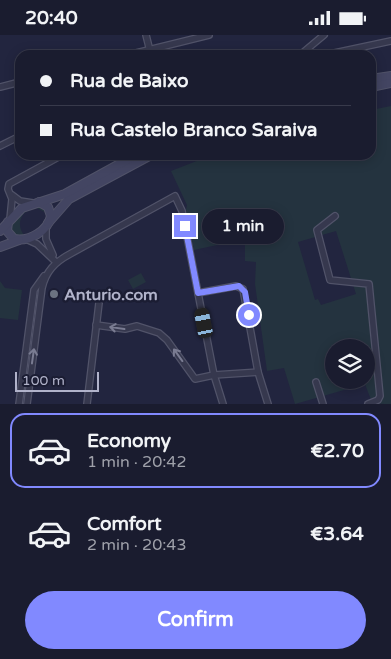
<!DOCTYPE html>
<meta charset="utf-8">
<style>
body{margin:0;font-family:"Varela Round",sans-serif;background:#232537;color:#f1f3f6;height:100vh;display:flex;flex-direction:column;font-size:19px;white-space:nowrap}
*{box-sizing:border-box;margin:0}
p{font-size:16px;color:#9fa1aa}
.icon{flex:none;width:28px;height:28px;fill:none;stroke:currentColor;stroke-width:2;stroke-linecap:round;stroke-linejoin:round}
.map{position:relative;height:369px;overflow:hidden}
.drawer{display:flex;flex-direction:column;background:#1a1c2f;flex:1}
.drawer>*{flex:none}
.hud{position:absolute;left:15px;top:15px;width:361px;height:110px;border-radius:15px;box-shadow:0 2px 12px #0003,0 0 0 1px #383a4b;display:grid;align-content:center;height:110px;padding:0 25px;background:#1a1c2f}
.tools{position:absolute;left:325px;top:304px;display:grid;gap:10px}
.tools a{display:grid;place-items:center;width:50px;height:50px;border-radius:50%;background:#1a1c2f;box-shadow:0 2px 12px #0003,0 0 0 1px #383a4b;font-size:25px}
.scale{position:absolute;left:15px;bottom:12px;width:84px;box-sizing:border-box;padding-left:5px;border:2px solid #b1b3ca;border-top:0;font-size:14px;line-height:18px;white-space:nowrap;color:#b1b3ca;-webkit-text-stroke:4px #1b1d33;paint-order:stroke}
.end{position:absolute;width:22px;height:22px;margin:-11px;border:6px solid #8189ff;background:#fff;box-shadow:0 0 0 2px #fff}
.from{border-radius:50%}
.bubble{position:absolute;height:35px;border-radius:18px;background:#1a1c2f;box-shadow:0 2px 12px #0003,0 0 0 1px #383a4b;font-size:16px;font-weight:700;line-height:35px;text-align:center}
.car{position:absolute;width:15px;height:30px;margin:-15px -8px;border-radius:6px;box-shadow:0 0 4px 1px #0007;background:linear-gradient(#222 24%,#8ab4d8 0 40%,#222 0 76%,#8ab4d8 0 86%,#222 0)}
.hud b{display:flex;align-items:center;gap:18px;height:48px;font-size:19px}
.hud b+b{border-top:1px solid #383a4b}
.hud i{width:12px;height:12px;background:#f1f3f6}
ul{padding:9px 0 0;list-style:none}
li{display:flex;align-items:center;gap:15px;height:75px;margin:0 10px 8px;padding:0 15px;border:2px solid transparent;border-radius:15px}
li div{flex:1}
li b{display:block;font-size:19px}
li em{font-style:normal;font-weight:700}
li.current{border-color:#8189ff}
li>.icon{width:45px;height:45px;stroke-width:1.5}
.action{display:flex;gap:10px;margin-top:auto;padding:10px 25px}
.action a{flex:1;height:58px;border-radius:30px;background:#8189ff;color:#fff;font-size:20px;font-weight:700;line-height:58px;text-align:center}
.status{display:flex;justify-content:space-between;align-items:center;height:35px;padding:0 25px;background:#1a1c2f;direction:ltr}
.status svg{height:14px;fill:currentColor}
.map>svg:first-child{display:block}
</style>
<div class="status"><b>20:40</b><svg viewBox="0 0 49 12"><path d="M0 12V9h3v3zM5 12V6h3v6zM10 12V3h3v9zM15 12V0h3v12zM26 1h20v11H26zM47 4h2v5h-2z"/></svg></div>
<div class="map">
<svg width="391" height="369" viewBox="0 0 391 369">
<rect width="100%" height="100%" fill="#22253f"/>
<g fill="#24333f" fill-rule="evenodd">
<path d="M 391,71 L 391,369 C 370,369 372,367 365,349 L 295,369 L 284,333 L 267,336 L 255,249 L 256,227 L 245,226 L 245,204 L 194,215 L 186,175 L 187,170 L 171,136 L 212,120 L 371,120 L 371,75 ZM 336,196 L 356,259 L 321,270 L 318,264 L 315,265 L 298,207 ZM 334,312 L 366,312 L 366,345 L 334,345 Z"/>
<path d="M 38,171 L 45,173 L 48,179 L 37,173 C 22,174 15,188 24,200 L 17,202 L 11,198 L 10,191 L 25,175 Z"/>
<path d="M 141,238 L 146,247 L 133,254 L 128,245 Z"/>
<path d="M 0,246 L 5,253 L 22,255 L 18,285 L 0,283 Z"/>
</g>
<g fill="none" stroke-linecap="round" stroke-linejoin="round">
<g stroke="#515369" stroke-width="8">
<g id="minor">
<path d="M 146,0 L 151,20"/>
<path d="M 128,20 L 209,0"/>
<path d="M 300,20 L 324,0"/>
<path d="M 325,20 L 391,6"/>
<path d="M 0,52 L 20,47"/>
<path d="M 0,111 L 20,101"/>
<path d="M 12,160 L 20,166 L 33,168"/>
<path d="M 335,181 L 317,195 L 330,245 L 369,249 L 380,361 L 378,365 L 368,369"/>
<path d="M 10,184 L 12,164 L 8,154 L 9,149 L 62,120"/>
<path d="M 46,191 L 46,204 L 53,220"/>
<path d="M 26,204 L 37,209 L 56,227"/>
<path d="M 198,258 L 236,251 L 243,254 L 258,337 L 268,369"/>
<path d="M 96,290 L 125,294 L 137,291 L 159,298 L 167,305 L 195,344 L 214,340 L 258,337"/>
<path d="M 316,347 L 323,369"/>
<path d="M 19,369 L 34,255 L 44,241"/>
<path d="M 27,369 L 42,253 C 46,236 55,227 70,219 L 175,161 L 182,176 L 214,340 L 223,369"/>
<path d="M 87,369 L 99,268"/>
</g>
</g>
<g stroke="#515369" stroke-width="10">
<g id="secondary">
<path d="M 371,44 L 391,41"/>
<path d="M 371,52 L 391,48"/>
<path d="M 8,187 L 7,196 L 14,204 C 29,207 48,196 51,181 L 48,172 L 39,167"/>
<path d="M 48,188 L 69,164 L 151,120"/>
<path d="M 0,196 L 22,173 L 65,159 L 136,120"/>
<path d="M 0,212 L 19,205"/>
</g>
</g>
<use href="#minor" stroke="#36384e" stroke-width="5.5"/>
<use href="#secondary" stroke="#434562" stroke-width="8"/>
</g>
<defs><path id="oneway-shaft" d="M-6 0H5M1.5-3L5.5 0L1.5 3" fill="none" stroke-width="1.6" stroke-linecap="round" stroke-linejoin="round" transform="scale(1.25)"/></defs>
<g stroke="#7a7c92">
<use href="#oneway-shaft" transform="translate(117 293) rotate(-172)"/>
<use href="#oneway-shaft" transform="translate(178 320) rotate(-126)"/>
<use href="#oneway-shaft" transform="translate(33 321) rotate(-82)"/>
</g>
<g fill="none" stroke-linecap="round" stroke-linejoin="round">
<path stroke="#8189ff" stroke-width="6" d="M 185,191 L 198,258 L 239,251 L 245,257 L 249,280"/>
</g>
<circle fill="#6b7280" stroke="#1b1d33" stroke-width="2" cx="54" cy="259" r="5"/>
<g text-anchor="middle" stroke-width="5" stroke-linejoin="round" paint-order="stroke">
<g font-size="16" font-weight="bold" fill="#b1b3ca" stroke="#1b1d33" text-anchor="start">
<text x="64" y="265">Anturio.com</text>
</g>
</g>
</svg>
<div class="tools">
<a><svg class="icon" aria-label="layers" viewBox="0 0 24 24"><path d="M12 4l9 5-9 5-9-5zM3 14l9 5 9-5"/></svg></a>
</div>
<div class="scale">100 m</div>
<i class="end from" style="left:249px;top:280px"></i>
<i class="end" style="left:185px;top:191px"></i>
<div class="bubble" style="left:202px;top:174px;width:82px">1 min</div>
<i class="car" style="left:204px;top:288px;rotate:349deg"></i>
<div class="hud">
<b><i class="from"></i>Rua de Baixo</b>
<b><i></i>Rua Castelo Branco Saraiva</b>
</div>
</div>
<section class="drawer">
<ul>
<li class="current"><svg class="icon" aria-label="car" viewBox="0 0 24 24"><path d="M5 17H2v-5l4-1 3-4h7l3 4 3 1v5h-3M9 17h6M6 11h13"/><circle cx="7" cy="17" r="2"/><circle cx="17" cy="17" r="2"/></svg><div><b>Economy</b><p>1 min · 20:42</p></div><em>€2.70</em></li>
<li><svg class="icon" aria-label="car" viewBox="0 0 24 24"><path d="M5 17H2v-5l4-1 3-4h7l3 4 3 1v5h-3M9 17h6M6 11h13"/><circle cx="7" cy="17" r="2"/><circle cx="17" cy="17" r="2"/></svg><div><b>Comfort</b><p>2 min · 20:43</p></div><em>€3.64</em></li>
</ul>
<div class="action"><a>Confirm</a></div>
</section>
